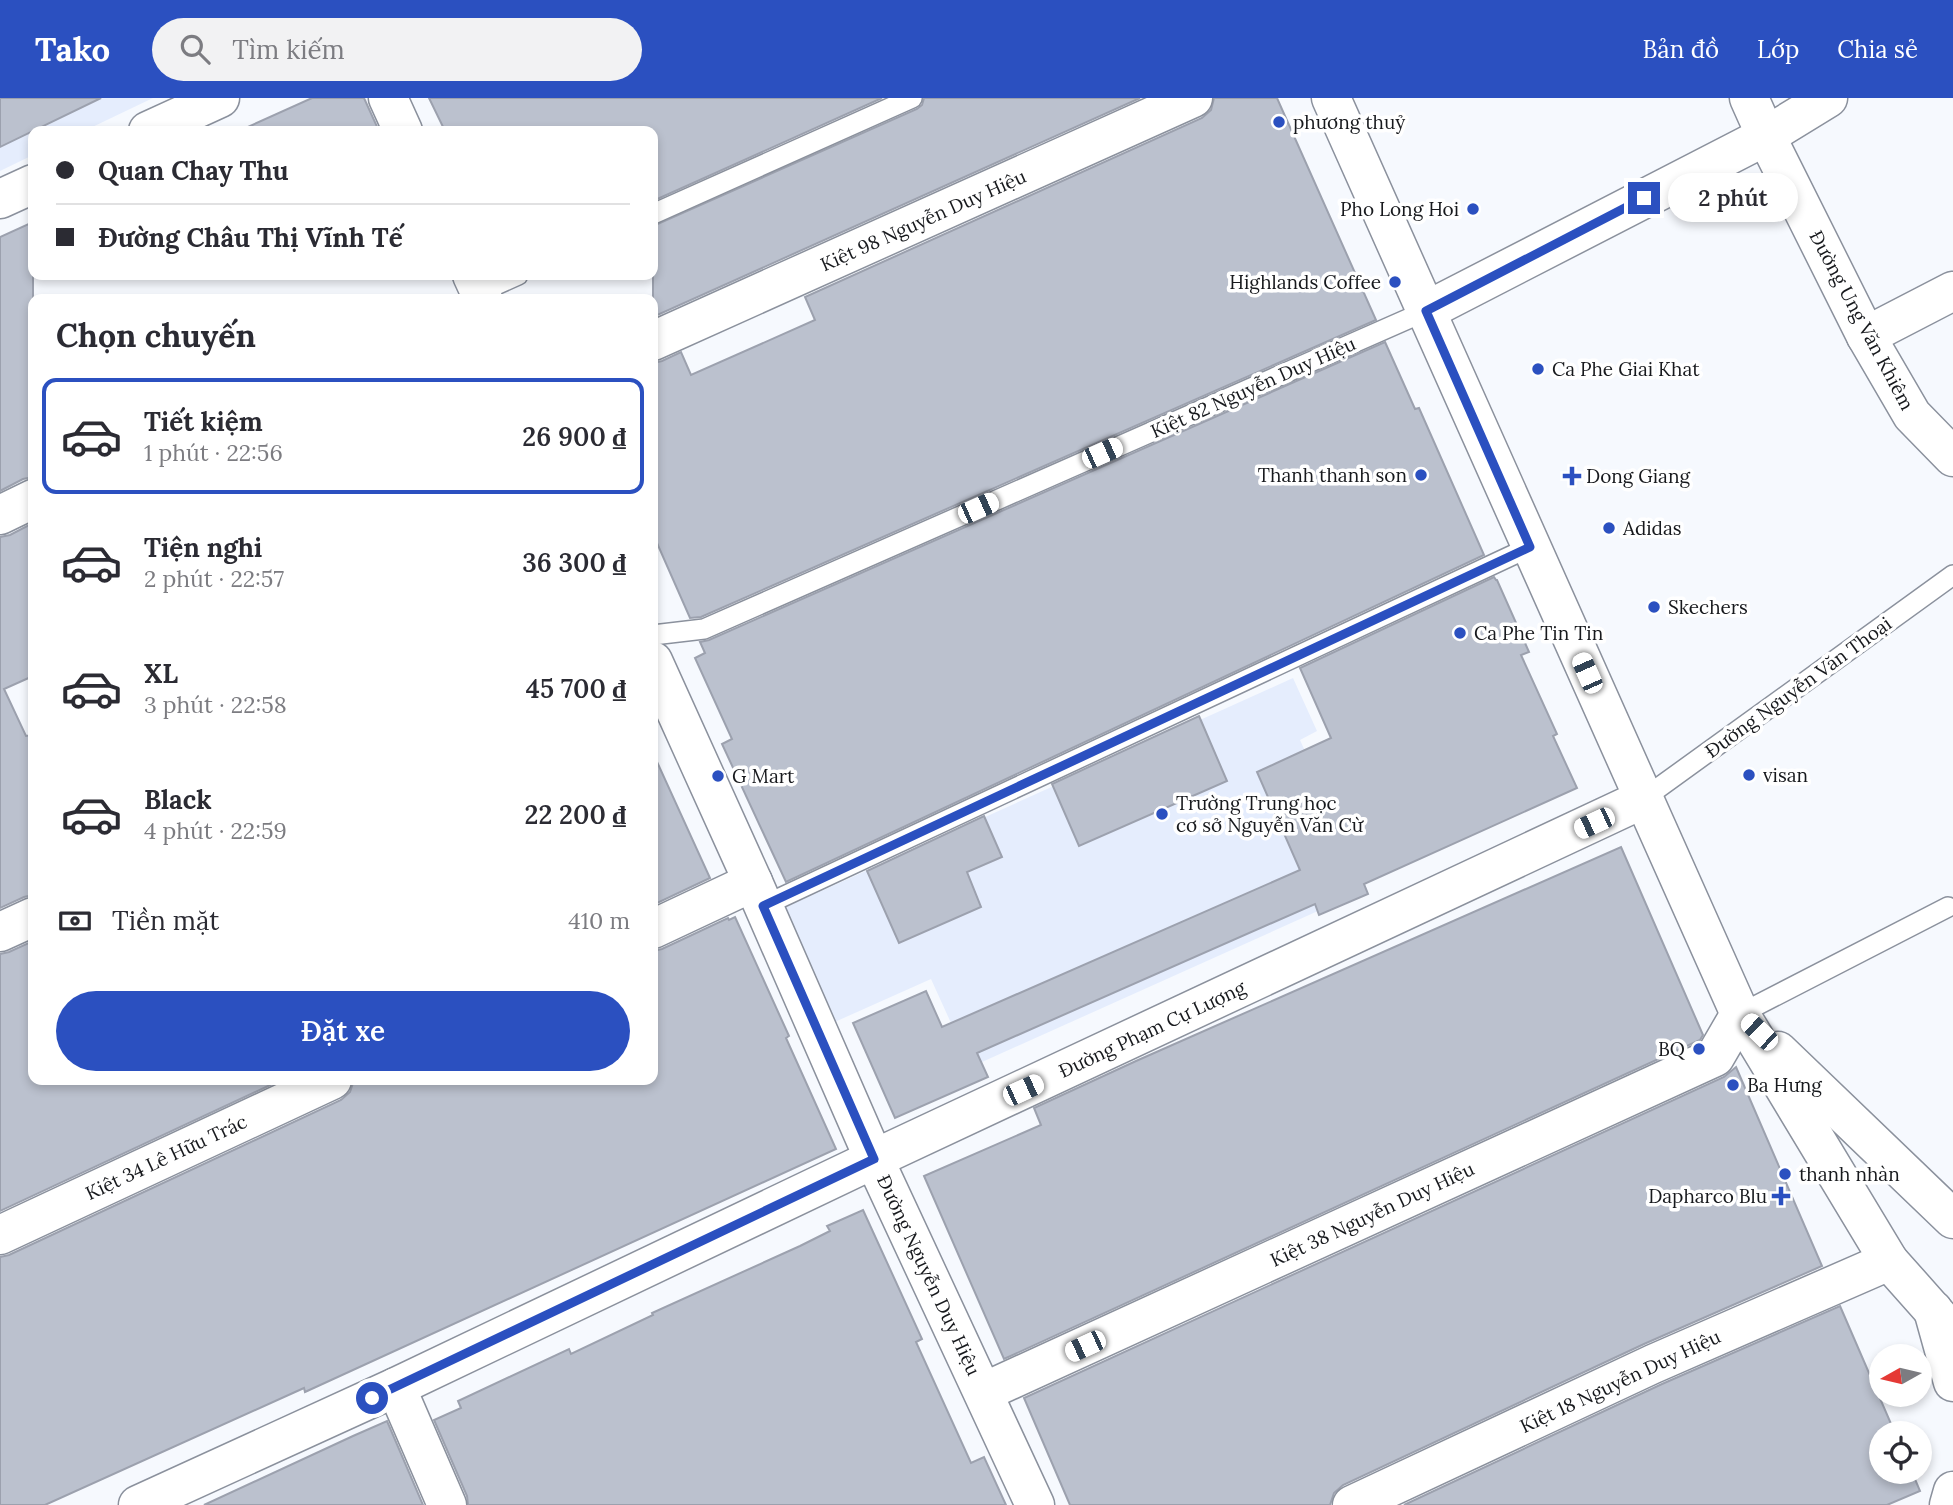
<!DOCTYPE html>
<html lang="vi">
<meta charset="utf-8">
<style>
body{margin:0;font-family:Lora,serif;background:#f2f2f3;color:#2b2b33;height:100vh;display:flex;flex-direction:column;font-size:26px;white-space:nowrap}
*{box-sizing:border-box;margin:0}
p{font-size:23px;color:#7c7c81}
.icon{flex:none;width:38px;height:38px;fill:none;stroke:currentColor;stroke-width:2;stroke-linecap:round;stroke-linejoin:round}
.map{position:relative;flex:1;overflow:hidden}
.sheet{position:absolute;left:28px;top:196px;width:630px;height:791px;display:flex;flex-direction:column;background:#fff;border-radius:14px;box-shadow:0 4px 10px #0003}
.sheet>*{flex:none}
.hud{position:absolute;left:28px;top:28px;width:630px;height:154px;border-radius:14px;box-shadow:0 4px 10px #0003;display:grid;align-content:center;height:154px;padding:0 28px;background:#fff}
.needle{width:46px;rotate:262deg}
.controls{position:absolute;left:1869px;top:1246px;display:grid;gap:14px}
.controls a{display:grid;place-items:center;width:63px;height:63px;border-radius:50%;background:#fff;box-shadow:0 4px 10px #0003;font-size:35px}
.end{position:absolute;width:32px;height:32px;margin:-16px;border:9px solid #2b50c0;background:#fff;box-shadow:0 0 0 4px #fff}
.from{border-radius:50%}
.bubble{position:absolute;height:49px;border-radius:24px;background:#fff;box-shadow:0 4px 10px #0003;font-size:23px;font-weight:600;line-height:49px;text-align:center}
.car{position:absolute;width:21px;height:42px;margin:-21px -10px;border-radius:9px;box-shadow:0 0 5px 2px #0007;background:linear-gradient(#fff 24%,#345 0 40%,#fff 0 76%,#345 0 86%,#fff 0)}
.hud b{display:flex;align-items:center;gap:24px;height:66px;font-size:26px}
.hud b+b{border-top:2px solid #e1e1e2}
.hud i{width:18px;height:18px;background:#2b2b33}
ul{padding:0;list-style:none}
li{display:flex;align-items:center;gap:21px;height:116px;margin:0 14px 10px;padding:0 14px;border:4px solid transparent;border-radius:14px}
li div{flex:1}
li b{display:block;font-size:26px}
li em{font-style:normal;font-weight:600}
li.selected{border-color:#2b50c0}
li>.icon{width:63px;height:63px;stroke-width:1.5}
h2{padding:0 28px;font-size:32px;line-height:84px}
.pay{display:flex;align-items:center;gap:18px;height:77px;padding:0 28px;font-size:26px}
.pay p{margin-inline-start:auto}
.primary-button{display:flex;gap:14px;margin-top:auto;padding:14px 28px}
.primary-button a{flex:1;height:80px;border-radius:42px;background:#2b50c0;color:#fff;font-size:28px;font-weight:600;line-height:80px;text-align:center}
header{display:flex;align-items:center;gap:42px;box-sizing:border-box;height:98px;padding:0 35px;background:#2b50c0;color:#fff}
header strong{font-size:33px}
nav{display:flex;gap:38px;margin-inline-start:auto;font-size:24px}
.search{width:490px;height:63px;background:#f2f2f3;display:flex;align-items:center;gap:18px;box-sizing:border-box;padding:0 24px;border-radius:38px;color:#7c7c81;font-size:26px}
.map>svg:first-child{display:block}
</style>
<header>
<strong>Tako</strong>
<div class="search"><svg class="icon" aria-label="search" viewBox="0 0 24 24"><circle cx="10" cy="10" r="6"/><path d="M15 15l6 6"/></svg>Tìm kiếm</div>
<nav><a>Bản đồ</a><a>Lớp</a><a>Chia sẻ</a></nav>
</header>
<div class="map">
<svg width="1953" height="1407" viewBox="0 0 1953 1407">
<rect width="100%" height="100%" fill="#f6f9fe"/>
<g fill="#e5edfd">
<path d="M 0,0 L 153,0 L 84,33 L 33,33 L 33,57 L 0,73 Z"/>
<path d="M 1293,580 L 1317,633 L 1300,642 L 1367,791 L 971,969 L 931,881 L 828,927 L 777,813 Z"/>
</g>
<g fill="#bbc1ce" stroke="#9ca1ae" stroke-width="2">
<path d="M 0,0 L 101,0 L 0,49 Z"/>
<path d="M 312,0 L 364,0 L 379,33 L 239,33 Z"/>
<path d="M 429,0 L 882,0 L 653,103 L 653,33 L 445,33 Z"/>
<path d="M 924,0 L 1140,0 L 653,219 L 653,128 L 917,11 L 922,7 Z"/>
<path d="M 1214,0 L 1277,0 L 1376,222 L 701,519 L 690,520 L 653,436 L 653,265 L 662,263 L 681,254 L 691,277 L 815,222 L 805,199 L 1202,20 L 1211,12 Z"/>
<path d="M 33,124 L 33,379 L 23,381 L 0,393 L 0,139 Z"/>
<path d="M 1385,244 L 1415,311 L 1419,310 L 1484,457 L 786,784 L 722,646 L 732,641 L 695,560 L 705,555 L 700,544 L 709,542 Z"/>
<path d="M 33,425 L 33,578 L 4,591 L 26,638 L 33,637 L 33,797 L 24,799 L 0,810 L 0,439 L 10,437 Z"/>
<path d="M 1494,479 L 1496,482 L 1497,482 L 1529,554 L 1521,557 L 1557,636 L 1553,638 L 1577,690 L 1364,786 L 1368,796 L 1319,817 L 1315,806 L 977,955 L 988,979 L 895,1020 L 853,925 L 926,893 L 942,929 L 1300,772 L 1257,674 L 1331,640 L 1300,570 Z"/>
<path d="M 1199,618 L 1227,683 L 1079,748 L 1052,686 Z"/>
<path d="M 653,655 L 710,780 L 653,807 Z"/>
<path d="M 984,718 L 1002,759 L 967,774 L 981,809 L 899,845 L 867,773 Z"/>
<path d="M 1621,749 L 1703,937 L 1700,942 L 1004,1261 L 924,1078 L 1041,1027 L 1034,1010 L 1136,963 Z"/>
<path d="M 735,819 L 789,938 L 786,940 L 836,1051 L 305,1294 L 304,1290 L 45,1407 L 0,1407 L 0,1159 L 9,1157 L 341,1002 L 350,994 L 354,982 L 653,982 L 653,853 L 662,851 L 728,820 L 729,822 Z"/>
<path d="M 33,843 L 33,982 L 281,982 L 0,1113 L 0,856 L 9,854 Z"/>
<path d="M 1736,969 L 1822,1168 L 1644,1246 L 1343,1387 L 1334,1395 L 1330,1407 L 1070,1407 L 1024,1300 L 1724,979 Z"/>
<path d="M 863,1112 L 922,1241 L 916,1244 L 971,1365 L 984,1359 L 1006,1407 L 468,1407 L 467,1398 L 434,1322 L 461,1310 L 458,1303 L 569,1251 L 571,1256 L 653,1217 L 652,1215 L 800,1148 L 830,1133 L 827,1128 Z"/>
<path d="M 1840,1208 L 1895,1335 L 1881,1335 L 1881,1374 L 1912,1374 L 1920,1393 L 1887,1407 L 1404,1407 L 1662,1286 Z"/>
<path d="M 387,1323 L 423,1407 L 204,1407 L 353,1338 Z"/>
</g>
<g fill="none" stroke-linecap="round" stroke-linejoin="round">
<g stroke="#8b919d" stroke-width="22">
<g id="lane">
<path d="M 653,116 L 912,0"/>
<path d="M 480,194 L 518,177"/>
<path d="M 653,537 L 704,531 L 1426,213"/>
<path d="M 1643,701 L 1953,477"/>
<path d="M 763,808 L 1530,449"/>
<path d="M 1740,916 L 1948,809"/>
</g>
</g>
<g stroke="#8b919d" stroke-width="41">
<g id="street">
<path d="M 388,0 L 403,33"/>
<path d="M 1749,0 L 1766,38 L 1866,238 L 1912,317 L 1953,359"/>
<path d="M 148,33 L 220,0"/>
<path d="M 0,101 L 33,86"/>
<path d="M 472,177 L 483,201"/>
<path d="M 1426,213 L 1766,38 L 1828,0"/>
<path d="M 1866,238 L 1953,193"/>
<path d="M 653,243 L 1193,0"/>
<path d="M 0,417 L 33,401"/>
<path d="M 653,563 L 753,784 L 874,1061 L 1035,1407"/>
<path d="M 653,831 L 753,784"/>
<path d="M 0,834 L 33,819"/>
<path d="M 0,1137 L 332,982"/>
<path d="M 396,1289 L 447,1407"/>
<path d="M 984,1294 L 1715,959 L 1740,916"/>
<path d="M 138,1407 L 396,1289 L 874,1061 L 1643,701"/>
<path d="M 1352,1407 L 1653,1266 L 1889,1163"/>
</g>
</g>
<g stroke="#8b919d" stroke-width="41">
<g id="secondary">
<path d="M 1331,0 L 1740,916 L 1889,1163 L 1953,1235"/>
<path d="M 1778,953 L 1953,1121"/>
<path d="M 1933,1212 L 1953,1284"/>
<path d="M 1949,1407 L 1953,1393"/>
</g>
</g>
<use href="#lane" stroke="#fff" stroke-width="19"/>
<use href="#street" stroke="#fff" stroke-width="38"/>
<use href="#secondary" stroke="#fff" stroke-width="38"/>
</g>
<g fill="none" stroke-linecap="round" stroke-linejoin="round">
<path stroke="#2b50c0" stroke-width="9" d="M 372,1300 L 874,1061 L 763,808 L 1530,449 L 1426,213 L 1644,100"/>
</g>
<g fill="#2b50c0" stroke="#fff" stroke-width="2.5">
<circle cx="1279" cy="24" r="7"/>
<circle cx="1473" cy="111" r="7"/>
<circle cx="1395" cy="184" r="7"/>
<circle cx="1538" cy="271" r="7"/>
<circle cx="1421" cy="377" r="7"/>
<path d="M1568.5 367.5h7v7h7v7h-7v7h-7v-7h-7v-7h7z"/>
<circle cx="1609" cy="430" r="7"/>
<circle cx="1654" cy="509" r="7"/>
<circle cx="1460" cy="535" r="7"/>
<circle cx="1749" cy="677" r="7"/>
<circle cx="718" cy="678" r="7"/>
<circle cx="1162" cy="716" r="7"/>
<circle cx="1699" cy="951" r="7"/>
<circle cx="1733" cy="987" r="7"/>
<circle cx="1785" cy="1076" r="7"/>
<path d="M1777.5 1087.5h7v7h7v7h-7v7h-7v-7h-7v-7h7z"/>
</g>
<g text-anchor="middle" stroke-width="7" stroke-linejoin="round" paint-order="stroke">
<g font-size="19" fill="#17191d" stroke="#fff" text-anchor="start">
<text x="1293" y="31">phương thuỷ</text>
<text x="1459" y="118" text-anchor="end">Pho Long Hoi</text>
<text x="1381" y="191" text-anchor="end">Highlands Coffee</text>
<text x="1552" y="278">Ca Phe Giai Khat</text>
<text x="1407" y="384" text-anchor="end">Thanh thanh son</text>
<text x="1586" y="385">Dong Giang</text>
<text x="1623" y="437">Adidas</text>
<text x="1668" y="516">Skechers</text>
<text x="1474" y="542">Ca Phe Tin Tin</text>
<text x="1763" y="684">visan</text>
<text x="732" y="685">G Mart</text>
<text x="1176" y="712">Trường Trung học<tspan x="1176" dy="22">cơ sở Nguyễn Văn Cừ</tspan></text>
<text x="1685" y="958" text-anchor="end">BQ</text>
<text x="1747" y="994">Ba Hưng</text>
<text x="1799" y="1083">thanh nhàn</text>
<text x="1767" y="1105" text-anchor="end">Dapharco Blu</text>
</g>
<g font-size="19" fill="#17191d" stroke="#fff">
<text transform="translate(923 122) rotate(-24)" y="7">Kiệt 98 Nguyễn Duy Hiệu</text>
<text transform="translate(1862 222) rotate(62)" y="7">Đường Ung Văn Khiêm</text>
<text transform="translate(1253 289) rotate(-24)" y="7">Kiệt 82 Nguyễn Duy Hiệu</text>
<text transform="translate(1798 589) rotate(-36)" y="7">Đường Nguyễn Văn Thoại</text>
<text transform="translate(1152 931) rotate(-25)" y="7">Đường Phạm Cự Lượng</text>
<text transform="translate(166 1059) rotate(-25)" y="7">Kiệt 34 Lê Hữu Trác</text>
<text transform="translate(1372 1116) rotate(-25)" y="7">Kiệt 38 Nguyễn Duy Hiệu</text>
<text transform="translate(929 1177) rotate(65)" y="7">Đường Nguyễn Duy Hiệu</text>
<text transform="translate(1620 1283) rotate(-25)" y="7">Kiệt 18 Nguyễn Duy Hiệu</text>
</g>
</g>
</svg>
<div class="controls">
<a><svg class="needle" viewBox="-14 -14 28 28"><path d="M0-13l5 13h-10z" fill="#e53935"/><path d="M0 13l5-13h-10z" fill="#7c7c81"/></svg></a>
<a><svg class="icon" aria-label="locate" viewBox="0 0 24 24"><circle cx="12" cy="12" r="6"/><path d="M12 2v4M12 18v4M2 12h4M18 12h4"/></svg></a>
</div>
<i class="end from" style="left:372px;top:1300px"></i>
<i class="end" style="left:1644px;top:100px"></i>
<div class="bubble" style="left:1668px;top:75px;width:130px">2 phút</div>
<i class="car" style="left:1102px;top:355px;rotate:66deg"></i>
<i class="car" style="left:978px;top:410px;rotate:66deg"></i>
<i class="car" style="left:1587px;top:575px;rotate:336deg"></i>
<i class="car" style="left:1594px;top:725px;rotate:245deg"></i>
<i class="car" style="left:1759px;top:934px;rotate:314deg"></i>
<i class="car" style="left:1023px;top:992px;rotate:65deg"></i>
<i class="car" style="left:1085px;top:1248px;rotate:245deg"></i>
<div class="hud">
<b><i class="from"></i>Quan Chay Thu</b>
<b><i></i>Đường Châu Thị Vĩnh Tế</b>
</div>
<section class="sheet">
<h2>Chọn chuyến</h2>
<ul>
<li class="selected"><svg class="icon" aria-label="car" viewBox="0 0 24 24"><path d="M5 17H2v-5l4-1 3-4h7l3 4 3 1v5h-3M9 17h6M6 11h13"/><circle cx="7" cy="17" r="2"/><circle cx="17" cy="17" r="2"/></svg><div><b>Tiết kiệm</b><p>1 phút · 22:56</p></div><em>26 900 ₫</em></li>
<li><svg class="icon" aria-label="car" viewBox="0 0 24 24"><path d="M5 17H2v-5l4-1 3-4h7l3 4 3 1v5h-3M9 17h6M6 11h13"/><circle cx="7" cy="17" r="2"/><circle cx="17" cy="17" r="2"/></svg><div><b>Tiện nghi</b><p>2 phút · 22:57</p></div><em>36 300 ₫</em></li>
<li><svg class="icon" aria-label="car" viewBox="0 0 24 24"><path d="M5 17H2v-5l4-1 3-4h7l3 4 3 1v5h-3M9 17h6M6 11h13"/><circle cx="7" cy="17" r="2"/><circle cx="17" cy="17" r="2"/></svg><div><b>XL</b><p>3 phút · 22:58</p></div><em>45 700 ₫</em></li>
<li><svg class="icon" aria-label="car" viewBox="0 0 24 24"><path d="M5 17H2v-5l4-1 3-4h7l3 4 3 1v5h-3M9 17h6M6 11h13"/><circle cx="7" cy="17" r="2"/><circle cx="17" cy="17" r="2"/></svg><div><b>Black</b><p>4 phút · 22:59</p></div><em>22 200 ₫</em></li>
</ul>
<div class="pay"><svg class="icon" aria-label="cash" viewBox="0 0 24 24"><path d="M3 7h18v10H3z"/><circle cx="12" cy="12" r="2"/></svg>Tiền mặt<p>410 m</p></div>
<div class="primary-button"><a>Đặt xe</a></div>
</section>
</div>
